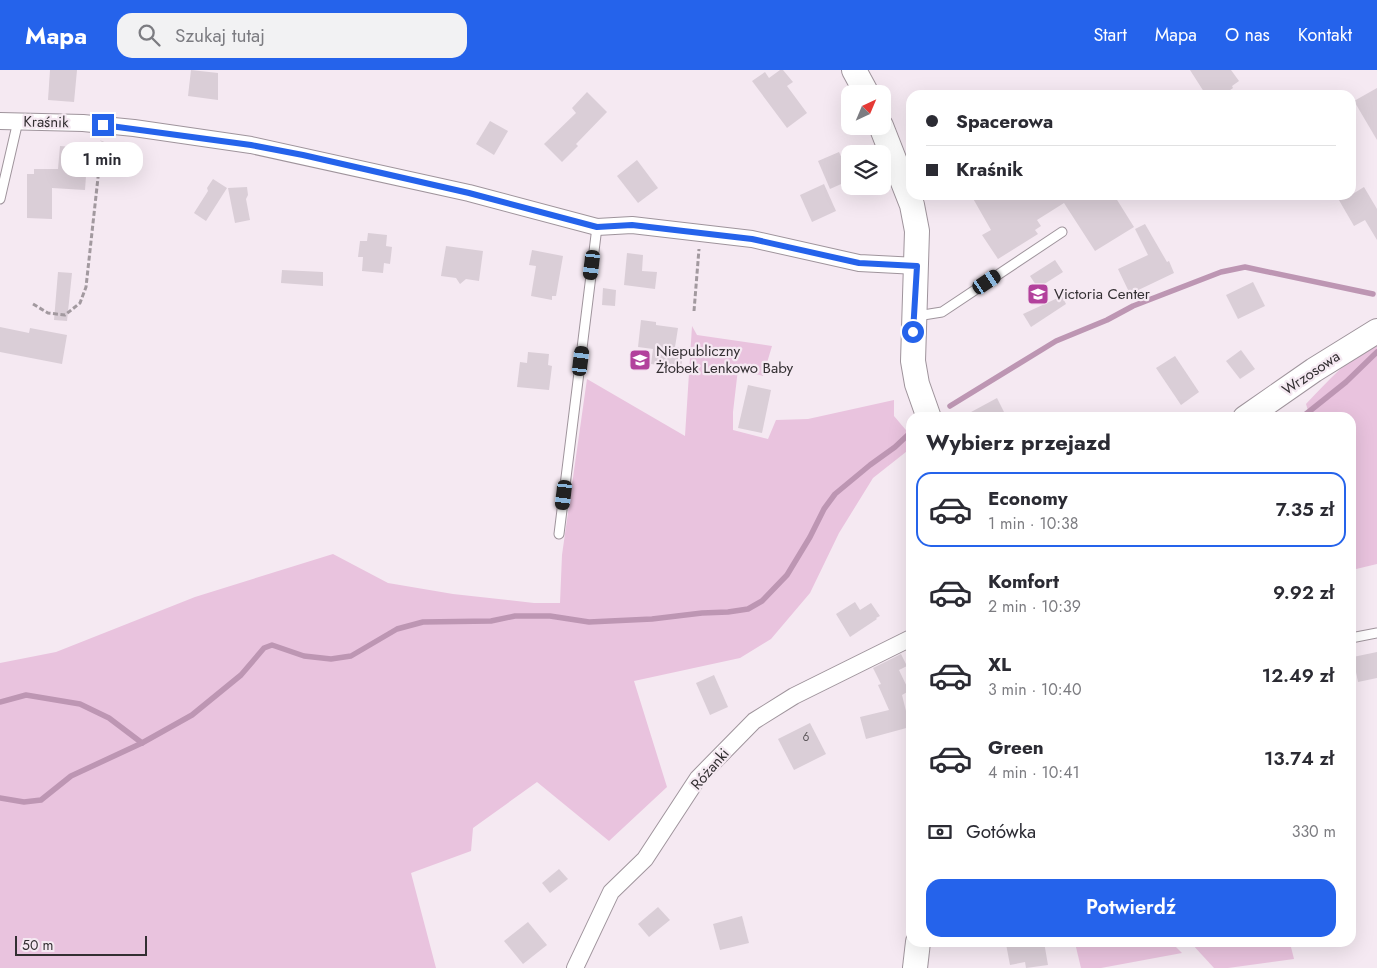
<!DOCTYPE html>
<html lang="pl">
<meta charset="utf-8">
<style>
body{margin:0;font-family:Jost,sans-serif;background:#f2f2f3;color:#2b2b33;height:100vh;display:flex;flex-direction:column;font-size:19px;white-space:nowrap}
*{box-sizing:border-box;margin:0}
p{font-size:16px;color:#7c7c81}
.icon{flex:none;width:28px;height:28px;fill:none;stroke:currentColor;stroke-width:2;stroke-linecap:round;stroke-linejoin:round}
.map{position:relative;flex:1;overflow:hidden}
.details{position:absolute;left:906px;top:342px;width:450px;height:535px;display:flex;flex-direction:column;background:#fff;border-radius:15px;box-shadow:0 5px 20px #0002}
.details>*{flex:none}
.top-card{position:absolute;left:906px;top:20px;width:450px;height:110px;border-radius:15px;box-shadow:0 5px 20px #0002;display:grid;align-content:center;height:110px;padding:0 20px;background:#fff}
.needle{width:32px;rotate:44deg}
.buttons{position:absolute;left:841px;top:15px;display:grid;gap:10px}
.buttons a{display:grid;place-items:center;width:50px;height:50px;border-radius:10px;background:#fff;box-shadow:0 5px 20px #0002;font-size:25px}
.scale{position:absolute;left:15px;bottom:12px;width:132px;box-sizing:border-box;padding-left:5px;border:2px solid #332f32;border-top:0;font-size:14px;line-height:18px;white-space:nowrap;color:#332f32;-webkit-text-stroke:4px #f5e9f2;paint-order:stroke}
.end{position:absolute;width:22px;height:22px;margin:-11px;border:6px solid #2563eb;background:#fff;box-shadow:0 0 0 2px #fff}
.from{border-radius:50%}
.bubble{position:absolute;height:35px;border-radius:15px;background:#fff;box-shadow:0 5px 20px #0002;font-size:16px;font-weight:600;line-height:35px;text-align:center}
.car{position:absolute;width:15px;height:30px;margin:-15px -8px;border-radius:6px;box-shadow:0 0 4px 1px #0007;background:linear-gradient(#222 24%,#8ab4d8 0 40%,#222 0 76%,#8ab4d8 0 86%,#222 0)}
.top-card b{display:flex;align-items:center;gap:18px;height:48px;font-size:19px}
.top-card b+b{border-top:1px solid #e1e1e2}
.top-card i{width:12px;height:12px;background:#2b2b33}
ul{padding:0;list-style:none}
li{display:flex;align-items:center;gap:15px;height:75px;margin:0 10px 8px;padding:0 10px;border:2px solid transparent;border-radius:15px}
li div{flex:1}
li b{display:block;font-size:19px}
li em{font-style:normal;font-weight:600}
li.current{border-color:#2563eb}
li>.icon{width:45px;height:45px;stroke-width:1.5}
h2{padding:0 20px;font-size:22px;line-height:60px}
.pay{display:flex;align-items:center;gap:12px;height:55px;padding:0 20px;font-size:19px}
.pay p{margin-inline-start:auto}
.cta{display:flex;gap:10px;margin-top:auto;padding:10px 20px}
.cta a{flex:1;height:58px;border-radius:15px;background:#2563eb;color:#fff;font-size:20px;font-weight:600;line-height:58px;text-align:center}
header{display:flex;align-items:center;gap:30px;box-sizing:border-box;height:70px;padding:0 25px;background:#2563eb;color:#fff}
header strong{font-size:24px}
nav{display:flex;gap:28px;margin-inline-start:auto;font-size:18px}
.search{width:350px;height:45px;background:#f2f2f3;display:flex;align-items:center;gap:12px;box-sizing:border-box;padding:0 18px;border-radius:15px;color:#7c7c81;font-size:19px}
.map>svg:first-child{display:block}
</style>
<header>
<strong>Mapa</strong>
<div class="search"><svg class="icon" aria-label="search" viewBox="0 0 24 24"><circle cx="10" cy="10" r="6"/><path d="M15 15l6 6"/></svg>Szukaj tutaj</div>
<nav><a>Start</a><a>Mapa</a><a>O nas</a><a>Kontakt</a></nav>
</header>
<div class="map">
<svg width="1377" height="898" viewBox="0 0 1377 898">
<rect width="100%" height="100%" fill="#f5e9f2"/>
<g fill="#e9c3de">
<path d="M 692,256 L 697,265 L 772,276 L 763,306 L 738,299 L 733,342 L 733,360 L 768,369 L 776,350 L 808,349 L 894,330 L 894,346 L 911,366 L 911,378 L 873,408 L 839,463 L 810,523 L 771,569 L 740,588 L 634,611 L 667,717 L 609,771 L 537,712 L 473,758 L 471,781 L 411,803 L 436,898 L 0,898 L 0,593 L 56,582 L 195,527 L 333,484 L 388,513 L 453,524 L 534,533 L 560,533 L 562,485 L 587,309 L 685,366 Z"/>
<path d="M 1377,272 L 1377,494 L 1352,500 L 1351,348 L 1310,347 L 1306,334 C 1328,311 1349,287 1377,272 Z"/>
<path d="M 1075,873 L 1172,873 L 1182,883 L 1101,898 L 1081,898 Z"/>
<path d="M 1191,873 L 1290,873 L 1294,889 L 1228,898 L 1214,898 Z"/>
</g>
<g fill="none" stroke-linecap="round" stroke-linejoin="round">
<g stroke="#bd96b3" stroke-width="5.5">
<path d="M 950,336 L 1056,271 L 1107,250 L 1133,236 L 1221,202 L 1245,197 L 1373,224"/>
<path d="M 1301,348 L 1346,312 L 1377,282"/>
<path d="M 0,632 L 26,625 L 80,634 L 109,648 L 142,673"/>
<path d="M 0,728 L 24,732 L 41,730 L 71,706 L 142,673 L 192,645 L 241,605 L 264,578 L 272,575 L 304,586 L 331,589 L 351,586 L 397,559 L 423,552 L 491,551 L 515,546 L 550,546 L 589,552 L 652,549 L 702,543 L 728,542 L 748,539 L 762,531 L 787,505 L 810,467 L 824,439 L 835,424 L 870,395 L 895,377 L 911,362"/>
</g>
</g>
<g fill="#daced7">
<path d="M 50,0 L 77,0 L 74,32 L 48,30 Z"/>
<path d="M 191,0 L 218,3 L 218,30 L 188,26 Z"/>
<path d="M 780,0 L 783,0 L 793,12 L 787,16 L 807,43 L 787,58 L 752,11 L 765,2 L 769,8 Z"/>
<path d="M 1190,0 L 1231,0 L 1239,11 L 1232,16 L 1233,18 L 1223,25 L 1206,25 Z"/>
<path d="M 1377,18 L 1377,70 L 1354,31 Z"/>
<path d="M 587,22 L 607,42 L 576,74 L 578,76 L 562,92 L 544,74 L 576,43 L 572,38 Z"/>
<path d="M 490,51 L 508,61 L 494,85 L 476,74 Z"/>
<path d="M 60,76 L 88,78 L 85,120 L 52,118 L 52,149 L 27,148 L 27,104 L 34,104 L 34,99 L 58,99 Z"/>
<path d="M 839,82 L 850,106 L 850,110 L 830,119 L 818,91 Z"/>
<path d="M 637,90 L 658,118 L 638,133 L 617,106 Z"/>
<path d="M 213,109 L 227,118 L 206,151 L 194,143 L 208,121 L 207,118 Z"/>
<path d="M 824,114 L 836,141 L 812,152 L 800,125 Z"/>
<path d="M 247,117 L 248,125 L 246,129 L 250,150 L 235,153 L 228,118 Z"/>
<path d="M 1364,117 L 1377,139 L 1377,170 L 1365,150 L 1354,156 L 1336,125 L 1351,125 Z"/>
<path d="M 971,125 L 1114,125 L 1134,157 L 1095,181 L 1064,133 L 1037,150 L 1041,156 L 1035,160 L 1038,164 L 998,189 L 982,165 L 991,160 Z"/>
<path d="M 1145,154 L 1167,192 L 1169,191 L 1174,203 L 1130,224 L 1118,199 L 1148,185 L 1135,159 Z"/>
<path d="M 368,163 L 387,165 L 386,176 L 392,177 L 390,194 L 384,193 L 383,203 L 362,201 L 363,187 L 358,187 L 360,171 L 367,171 Z"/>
<path d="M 446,176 L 483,181 L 479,211 L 466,209 L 460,214 L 456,208 L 441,206 Z"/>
<path d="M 532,180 L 563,186 L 556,226 L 552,226 L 552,230 L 531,226 L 536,196 L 529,195 Z"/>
<path d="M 627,183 L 643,185 L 642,201 L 657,202 L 655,219 L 624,215 Z"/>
<path d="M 1055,190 L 1063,202 L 1038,218 L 1030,206 Z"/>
<path d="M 282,200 L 323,202 L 323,216 L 281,213 Z"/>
<path d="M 58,202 L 72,203 L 67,251 L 54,250 Z"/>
<path d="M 1253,212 L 1265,236 L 1238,249 L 1226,225 Z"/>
<path d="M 603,218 L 616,220 L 615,236 L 602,235 Z"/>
<path d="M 1062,226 L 1066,234 L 1031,257 L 1023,244 Z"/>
<path d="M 641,250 L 656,252 L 656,255 L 678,258 L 675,277 L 684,278 L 681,298 L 651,294 L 653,279 L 638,277 Z"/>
<path d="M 0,257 L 29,263 L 30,258 L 67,265 L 62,294 L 0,282 Z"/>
<path d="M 1241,280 L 1255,299 L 1240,309 L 1226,291 Z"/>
<path d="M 528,282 L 549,284 L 548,295 L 552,296 L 549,320 L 517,317 L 520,292 L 527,293 Z"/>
<path d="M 1175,286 L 1199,322 L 1181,335 L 1156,298 Z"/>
<path d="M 748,315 L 771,320 L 762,363 L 738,358 Z"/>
<path d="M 997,328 L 1007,348 L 960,348 Z"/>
<path d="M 855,532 L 860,540 L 871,533 L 880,546 L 876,548 L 877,549 L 850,567 L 836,544 Z"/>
<path d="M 1377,582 L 1377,608 L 1358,612 L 1353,587 Z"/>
<path d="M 901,584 L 907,596 L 899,600 L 909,621 L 902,625 L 910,657 L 866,669 L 860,647 L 889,640 L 878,615 L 881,614 L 873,598 Z"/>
<path d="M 714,605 L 728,637 L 710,645 L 696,613 Z"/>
<path d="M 810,653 L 826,684 L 794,700 L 778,669 Z"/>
<path d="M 559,799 L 568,809 L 550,823 L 542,813 Z"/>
<path d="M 658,837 L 670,850 L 649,867 L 638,854 Z"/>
<path d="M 742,846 L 749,873 L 720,880 L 713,854 Z"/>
<path d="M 528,852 L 547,875 L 523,894 L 504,871 Z"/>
<path d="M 1016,872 L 1044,872 L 1048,895 L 1026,898 L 1025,892 L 1010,895 L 1006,874 Z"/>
</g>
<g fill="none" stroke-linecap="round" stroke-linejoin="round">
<g stroke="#9f949c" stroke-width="11">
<g id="lane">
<path d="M 0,129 L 18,51"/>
<path d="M 917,246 L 942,242 L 1062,162"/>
<path d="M 559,464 L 597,157"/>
<path d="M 1351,568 L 1377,563"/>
</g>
</g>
<g stroke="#9f949c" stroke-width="18">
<g id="street">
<path d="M 0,51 L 83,53 L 134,58 L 251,75 L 469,123 L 597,157 L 632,155 L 752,169 L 859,193 L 917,196"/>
<path d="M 575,898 L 611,822 L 645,789 L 698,708 L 754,651 L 794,626 L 911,568"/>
</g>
</g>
<g stroke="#9f949c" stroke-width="26">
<g id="secondary">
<path d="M 854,0 L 867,24"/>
<path d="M 881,56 L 912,135 L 917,161 L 913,291 L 917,314 L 929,348"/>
<path d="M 1245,348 L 1314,300 L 1377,261"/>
<path d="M 915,898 L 918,872"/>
</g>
</g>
<g stroke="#a2999f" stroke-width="3" stroke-dasharray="5 2.5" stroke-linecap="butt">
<path d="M 33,234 L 48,243 L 65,245 L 80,233 L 86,217 L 102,71"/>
<path d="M 694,241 L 699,179"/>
</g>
<use href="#lane" stroke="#fff" stroke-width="9"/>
<use href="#street" stroke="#fff" stroke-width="16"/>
<use href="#secondary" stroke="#fff" stroke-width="24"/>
</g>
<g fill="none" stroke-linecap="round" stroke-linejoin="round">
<path stroke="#2563eb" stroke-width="6" d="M 103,55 L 251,75 L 303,85 L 469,123 L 597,157 L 632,155 L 752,169 L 859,193 L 917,196 L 913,262"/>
</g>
<defs>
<g id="school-square" transform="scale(1.125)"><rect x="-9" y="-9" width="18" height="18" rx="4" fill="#b2419c" stroke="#f5e9f2"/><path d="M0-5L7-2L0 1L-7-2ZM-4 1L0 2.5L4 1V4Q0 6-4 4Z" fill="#fff"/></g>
</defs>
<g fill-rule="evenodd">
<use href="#school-square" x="1038" y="224"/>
<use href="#school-square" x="640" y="290"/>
</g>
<g text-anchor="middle" stroke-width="4.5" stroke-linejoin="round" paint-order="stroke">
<g font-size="12" fill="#5d575b">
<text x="806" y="671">6</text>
</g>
<g font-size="15" fill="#332f32" stroke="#f5e9f2">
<text transform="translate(46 52) rotate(1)" y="5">Kraśnik</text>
<text transform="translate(1311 303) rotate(-34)" y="5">Wrzosowa</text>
<text transform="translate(710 699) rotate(-49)" y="5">Różanki</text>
</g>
<g font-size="15" fill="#332f32" stroke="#f5e9f2" text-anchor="start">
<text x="1054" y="229">Victoria Center</text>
<text x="656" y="286">Niepubliczny<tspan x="656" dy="17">Żłobek Lenkowo Baby</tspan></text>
</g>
</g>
</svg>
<div class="buttons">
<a><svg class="needle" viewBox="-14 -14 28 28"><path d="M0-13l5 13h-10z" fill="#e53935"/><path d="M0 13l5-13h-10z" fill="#7c7c81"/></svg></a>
<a><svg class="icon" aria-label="layers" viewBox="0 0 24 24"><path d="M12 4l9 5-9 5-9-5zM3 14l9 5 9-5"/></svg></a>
</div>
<div class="scale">50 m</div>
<i class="end from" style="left:913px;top:262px"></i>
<i class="end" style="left:103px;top:55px"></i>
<div class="bubble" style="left:61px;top:72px;width:82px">1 min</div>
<i class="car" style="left:592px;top:195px;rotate:187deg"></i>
<i class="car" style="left:987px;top:212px;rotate:56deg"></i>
<i class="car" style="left:581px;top:291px;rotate:7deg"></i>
<i class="car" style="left:564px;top:425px;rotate:187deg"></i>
<div class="top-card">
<b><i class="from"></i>Spacerowa</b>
<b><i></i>Kraśnik</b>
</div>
<section class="details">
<h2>Wybierz przejazd</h2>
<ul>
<li class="current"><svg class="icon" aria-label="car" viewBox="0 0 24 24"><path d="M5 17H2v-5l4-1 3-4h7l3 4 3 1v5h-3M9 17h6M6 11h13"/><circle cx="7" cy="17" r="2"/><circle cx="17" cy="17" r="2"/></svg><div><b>Economy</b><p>1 min · 10:38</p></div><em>7.35 zł</em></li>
<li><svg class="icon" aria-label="car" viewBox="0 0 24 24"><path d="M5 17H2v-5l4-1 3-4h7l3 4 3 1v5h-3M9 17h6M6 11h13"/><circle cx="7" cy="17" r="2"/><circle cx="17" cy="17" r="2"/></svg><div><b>Komfort</b><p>2 min · 10:39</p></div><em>9.92 zł</em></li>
<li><svg class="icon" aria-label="car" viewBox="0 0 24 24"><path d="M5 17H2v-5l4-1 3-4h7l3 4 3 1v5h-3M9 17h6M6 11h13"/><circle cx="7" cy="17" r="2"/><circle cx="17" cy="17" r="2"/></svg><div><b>XL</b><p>3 min · 10:40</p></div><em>12.49 zł</em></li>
<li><svg class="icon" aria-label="car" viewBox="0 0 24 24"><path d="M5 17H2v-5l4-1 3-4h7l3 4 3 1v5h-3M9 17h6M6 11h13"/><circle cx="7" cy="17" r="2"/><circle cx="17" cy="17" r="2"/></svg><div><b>Green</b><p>4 min · 10:41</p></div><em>13.74 zł</em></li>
</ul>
<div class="pay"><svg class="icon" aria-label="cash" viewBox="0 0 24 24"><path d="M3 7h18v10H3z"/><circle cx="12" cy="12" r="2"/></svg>Gotówka<p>330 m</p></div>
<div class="cta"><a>Potwierdź</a></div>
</section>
</div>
